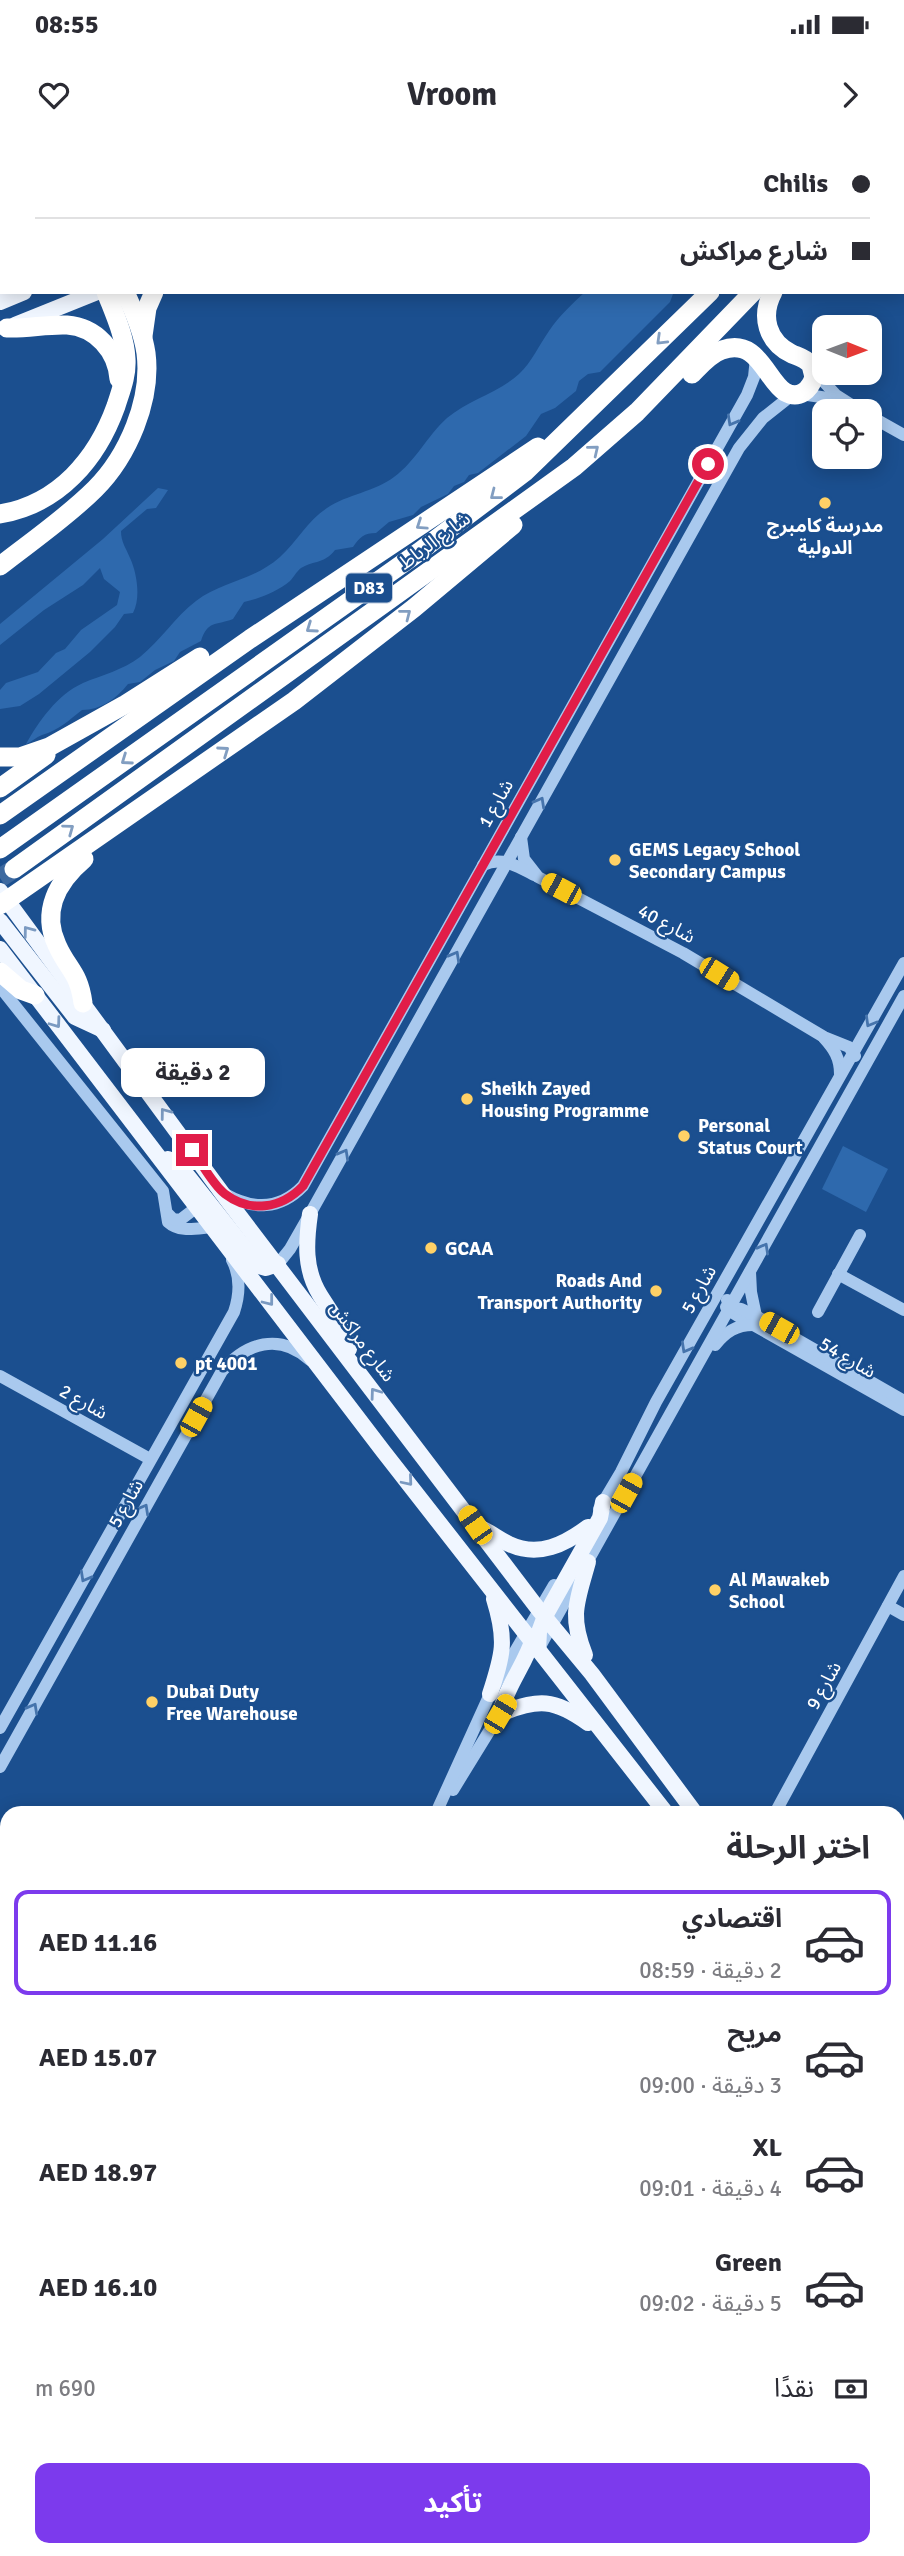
<!DOCTYPE html>
<html lang="ar">
<meta charset="utf-8">
<style>
body{margin:0;font-family:Signika,"Noto Sans Arabic",sans-serif;background:#f7f7f7;color:#2b2b33;direction:rtl;height:100vh;display:flex;flex-direction:column;font-size:26px;white-space:nowrap}
*{box-sizing:border-box;margin:0}
p{font-size:23px;color:#7c7c81}
.icon{flex:none;width:38px;height:38px;fill:none;stroke:currentColor;stroke-width:2;stroke-linecap:round;stroke-linejoin:round}
.map{position:relative;flex:1;overflow:hidden;direction:ltr}
.sheet{position:absolute;left:0px;top:1666px;width:905px;height:751px;display:flex;flex-direction:column;background:#fff;border-radius:21px 21px 0 0;box-shadow:0 4px 18px #0003;direction:rtl}
.sheet>*{flex:none}
.top-card{position:absolute;left:0px;top:0px;width:905px;height:154px;box-shadow:0 4px 18px #0003;direction:rtl;display:grid;align-content:center;height:154px;padding:0 35px;background:#fff}
.needle{width:46px;rotate:91deg}
.buttons{position:absolute;left:812px;top:175px;display:grid;gap:14px}
.buttons a{display:grid;place-items:center;width:70px;height:70px;border-radius:14px;background:#fff;box-shadow:0 4px 18px #0003;font-size:35px}
.end{position:absolute;width:32px;height:32px;margin:-16px;border:9px solid #e11d48;background:#fff;box-shadow:0 0 0 4px #fff}
.from{border-radius:50%}
.bubble{position:absolute;height:49px;border-radius:14px;background:#fff;box-shadow:0 4px 18px #0003;font-size:23px;font-weight:700;line-height:49px;text-align:center;direction:rtl}
.car{position:absolute;width:21px;height:42px;margin:-21px -10px;border-radius:9px;box-shadow:0 0 5px 2px #0007;background:linear-gradient(#f5c518 24%,#345 0 40%,#f5c518 0 76%,#345 0 86%,#f5c518 0)}
.top-card b{display:flex;align-items:center;gap:24px;height:66px;font-size:26px}
.top-card b+b{border-top:2px solid #e1e1e2}
.top-card i{width:18px;height:18px;background:#2b2b33}
ul{padding:0;list-style:none}
li{display:flex;align-items:center;gap:21px;height:105px;margin:0 14px 10px;padding:0 21px;border:4px solid transparent;border-radius:14px}
li div{flex:1}
li b{display:block;font-size:26px}
li em{font-style:normal;font-weight:700}
li.active{border-color:#7c3aed}
li>.icon{width:63px;height:63px;stroke-width:1.5}
h2{padding:0 35px;font-size:32px;line-height:84px}
.pay{display:flex;align-items:center;gap:18px;height:77px;padding:0 35px;font-size:26px}
.pay p{margin-inline-start:auto}
.action{display:flex;gap:14px;margin-top:auto;padding:14px 35px}
.action a{flex:1;height:80px;border-radius:14px;background:#7c3aed;color:#fff;font-size:28px;font-weight:700;line-height:80px;text-align:center}
.status{display:flex;justify-content:space-between;align-items:center;height:49px;padding:0 35px;background:#fff;direction:ltr}
.status svg{height:19px;fill:currentColor}
header{display:flex;justify-content:space-between;align-items:center;height:91px;padding:0 35px;background:#fff;font-size:32px;font-weight:700}
.map>svg:first-child{display:block}
</style>
<div class="status"><b>08:55</b><svg viewBox="0 0 49 12"><path d="M0 12V9h3v3zM5 12V6h3v6zM10 12V3h3v9zM15 12V0h3v12zM26 1h20v11H26zM47 4h2v5h-2z"/></svg></div>
<header><svg class="icon" aria-label="forward" viewBox="0 0 24 24"><path d="M9 5l7 7-7 7"/></svg>Vroom<svg class="icon" aria-label="heart" viewBox="0 0 24 24"><path d="M12 20l-8-8c-3-5 5-10 8-4 3-6 11-1 8 4z"/></svg></header>
<div class="map">
<svg width="904" height="2416" viewBox="0 0 904 2416">
<rect width="100%" height="100%" fill="#1b4f8f"/>
<g fill="#2e69ad">
<path d="M 585,152 L 677,152 L 673,154 L 670,162 L 600,232 L 588,234 L 579,241 L 576,251 L 555,268 L 541,274 L 526,296 L 478,333 L 469,335 L 464,342 L 454,346 L 448,354 L 421,367 L 413,375 L 389,382 L 376,393 C 364,393 360,397 353,407 L 335,410 C 324,424 315,420 301,428 C 296,432 294,437 290,441 C 278,451 259,459 244,462 L 233,479 C 215,486 208,480 201,501 L 180,512 L 174,521 L 155,530 L 140,542 L 128,544 C 117,558 101,570 82,570 C 68,581 59,590 42,595 C 36,597 32,602 26,604 C 39,581 57,555 83,543 C 102,535 123,530 140,517 C 161,500 175,477 196,461 C 222,441 253,441 280,417 C 297,402 307,381 327,368 C 348,354 374,352 394,337 C 416,321 427,296 447,278 C 468,260 498,253 519,234 C 532,222 539,205 549,191 C 559,176 572,164 585,152 Z"/>
<path d="M 158,348 L 168,350 L 156,368 L 147,369 L 121,391 C 121,402 126,408 130,418 C 137,433 141,458 133,473 L 124,474 L 115,487 L 90,512 L 39,554 L 20,566 L 0,569 L 0,550 L 6,543 L 38,532 L 56,513 L 65,509 L 81,490 L 117,465 L 120,452 L 104,439 L 100,428 L 83,445 L 44,470 L 0,505 L 0,484 L 103,399 Z"/>
<path d="M 843,1006 L 888,1029 L 866,1072 L 822,1049 Z"/>
</g>
<g fill="none" stroke-linecap="round" stroke-linejoin="round">
<path stroke="#3d69a0" stroke-width="19" stroke-dasharray="19 10" stroke-linecap="butt" d="M 0,738 L 14,729"/>
<g stroke="#a9c9ee" stroke-width="12">
<path d="M 38,0 L 41,0"/>
<path d="M 60,0 L 60,2"/>
<path d="M 813,230 L 836,255 L 861,271"/>
<path d="M 801,254 L 841,260"/>
<path d="M 870,276 L 904,295"/>
<path d="M 521,697 L 524,719 L 538,737 L 683,813 L 824,897 L 849,907 L 855,916"/>
<path d="M 483,725 C 502,716 517,726 534,735"/>
<path d="M 0,847 L 163,1051 L 168,1082 C 180,1093 197,1088 213,1087"/>
<path d="M 824,898 C 834,909 840,918 840,934"/>
<path d="M 225,1054 C 253,1070 280,1070 303,1046 L 747,255 L 754,237 L 756,218"/>
<path d="M 167,1073 L 173,1079 L 180,1080 L 197,1067"/>
<path d="M 278,1124 L 290,1109 L 310,1074 L 739,308 L 763,278 L 792,255"/>
<path d="M 750,1132 L 751,1152 L 756,1176"/>
<path d="M 838,1134 L 904,1170"/>
<path d="M 727,1160 L 733,1173 L 741,1178 L 904,1270"/>
<path d="M 726,1167 L 741,1169 L 756,1176 L 904,1261"/>
<path d="M 818,1172 L 860,1095"/>
<path d="M 715,1205 C 726,1192 736,1185 753,1185"/>
<path d="M 0,1236 L 150,1319"/>
<path d="M 599,1369 L 621,1332 L 656,1262 L 904,823"/>
<path d="M 888,1466 L 904,1475"/>
<path d="M 538,1510 L 904,856"/>
<path d="M 0,1588 L 234,1172 C 240,1154 241,1137 232,1120"/>
<path d="M 0,1627 L 222,1231 C 246,1203 279,1192 310,1220"/>
<path d="M 453,1650 L 504,1567"/>
<path d="M 436,1673 L 490,1554 L 554,1445"/>
<path d="M 775,1673 L 904,1436"/>
<path d="M 898,1906 L 904,1914"/>
<path d="M 0,1979 L 7,1983"/>
<path d="M 0,2041 L 7,2028"/>
<path d="M 610,2410 L 621,2416"/>
<path d="M 22,2416 L 25,2410"/>
<path d="M 562,2416 L 566,2410"/>
</g>
<g stroke="#f0f6ff" stroke-width="16">
<path d="M 303,2 L 305,0"/>
<path d="M 346,2 L 347,0"/>
<path d="M 0,162 L 24,152"/>
<path d="M 15,185 L 97,152"/>
<path d="M 0,751 L 222,1053 L 539,1470 L 592,1534 L 695,1673"/>
<path d="M 0,781 L 75,877 L 103,890"/>
<path d="M 0,809 L 383,1311 L 666,1673"/>
<path d="M 168,1019 L 186,1034 L 259,1126 L 266,1128 L 278,1124"/>
<path d="M 310,1074 C 306,1102 304,1129 320,1155 C 331,1173 344,1188 349,1209"/>
<path d="M 479,1387 C 490,1392 499,1399 509,1404 C 539,1418 565,1404 588,1387"/>
<path d="M 538,1510 L 539,1492 L 545,1476 L 600,1378 L 603,1362"/>
<path d="M 585,1515 C 569,1475 577,1462 588,1422"/>
<path d="M 490,1554 C 503,1514 507,1501 494,1459"/>
<path d="M 500,1574 C 538,1558 555,1559 588,1583"/>
<path d="M 500,1574 C 506,1546 526,1524 534,1496"/>
<path d="M 898,1926 L 904,1935"/>
<path d="M 898,1951 L 904,1959"/>
<path d="M 898,1974 L 904,1982"/>
</g>
<g stroke="#fff" stroke-width="19">
<path d="M 844,2 L 845,0"/>
<path d="M 882,2 L 883,0"/>
<path d="M 7,188 C 27,189 47,184 67,185 C 96,187 117,211 119,239"/>
<path d="M 143,196 L 147,168 L 154,152"/>
<path d="M 692,234 C 701,225 710,214 722,210 C 758,197 766,240 785,252 C 799,260 810,250 814,237 L 811,225 C 805,218 799,217 792,214 C 767,202 760,176 773,152"/>
<path d="M 0,374 C 59,364 97,319 116,266 C 121,250 127,236 126,219 C 125,196 114,173 106,152"/>
<path d="M 0,426 C 32,401 67,377 95,349 C 128,316 152,260 146,213 C 143,192 134,171 125,152"/>
<path d="M 0,617 L 20,617 L 49,607 L 126,564 L 200,517"/>
<path d="M 0,648 L 46,615"/>
<path d="M 0,675 L 250,499 L 538,307"/>
<path d="M 0,709 L 419,412 L 525,332 L 710,152"/>
<path d="M 14,729 L 574,327 L 637,272 L 753,152"/>
<path d="M 0,765 L 294,561 L 414,468 L 513,385"/>
<path d="M 0,832 L 21,850 L 35,855"/>
<path d="M 83,863 C 79,832 68,830 57,805 C 41,771 58,741 84,719"/>
</g>
</g>
<defs><path id="oneway-chevron" d="M-2-3.5L2.5 0L-2 3.5" fill="none" stroke-width="1.6" stroke-linecap="round" stroke-linejoin="round" transform="scale(1.75)"/></defs>
<g stroke="#829ec1">
<use href="#oneway-chevron" transform="translate(661 200) rotate(136)"/>
<use href="#oneway-chevron" transform="translate(594 310) rotate(-39)"/>
<use href="#oneway-chevron" transform="translate(495 355) rotate(142)"/>
<use href="#oneway-chevron" transform="translate(421 385) rotate(146)"/>
<use href="#oneway-chevron" transform="translate(406 474) rotate(-38)"/>
<use href="#oneway-chevron" transform="translate(311 488) rotate(145)"/>
<use href="#oneway-chevron" transform="translate(224 611) rotate(-35)"/>
<use href="#oneway-chevron" transform="translate(126 620) rotate(145)"/>
<use href="#oneway-chevron" transform="translate(69 689) rotate(-36)"/>
</g>
<g stroke="#4674ac">
<use href="#oneway-chevron" transform="translate(732 281) rotate(119)"/>
<use href="#oneway-chevron" transform="translate(540 662) rotate(-61)"/>
<use href="#oneway-chevron" transform="translate(455 816) rotate(-61)"/>
<use href="#oneway-chevron" transform="translate(870 882) rotate(120)"/>
<use href="#oneway-chevron" transform="translate(344 1014) rotate(-61)"/>
<use href="#oneway-chevron" transform="translate(764 1108) rotate(-61)"/>
<use href="#oneway-chevron" transform="translate(686 1208) rotate(119)"/>
<use href="#oneway-chevron" transform="translate(144 1369) rotate(-61)"/>
<use href="#oneway-chevron" transform="translate(85 1437) rotate(119)"/>
<use href="#oneway-chevron" transform="translate(33 1568) rotate(-61)"/>
</g>
<g stroke="#7b9ac1">
<use href="#oneway-chevron" transform="translate(28 791) rotate(-127)"/>
<use href="#oneway-chevron" transform="translate(56 883) rotate(54)"/>
<use href="#oneway-chevron" transform="translate(165 973) rotate(-127)"/>
<use href="#oneway-chevron" transform="translate(269 1161) rotate(52)"/>
<use href="#oneway-chevron" transform="translate(375 1253) rotate(-126)"/>
<use href="#oneway-chevron" transform="translate(408 1341) rotate(50)"/>
</g>
<g fill="none" stroke-linecap="round" stroke-linejoin="round">
<path stroke="#e11d48" stroke-width="9" d="M 192,1010 C 202,1023 212,1044 225,1054 C 250,1073 281,1069 303,1046 L 708,324"/>
</g>
<g fill="#ffd166" stroke="#1b4f8f" stroke-width="2.5">
<circle cx="825" cy="363" r="7"/>
<circle cx="615" cy="720" r="7"/>
<circle cx="467" cy="959" r="7"/>
<circle cx="684" cy="996" r="7"/>
<circle cx="431" cy="1108" r="7"/>
<circle cx="656" cy="1151" r="7"/>
<circle cx="181" cy="1223" r="7"/>
<circle cx="715" cy="1450" r="7"/>
<circle cx="152" cy="1562" r="7"/>
</g>
<g text-anchor="middle" stroke-width="5" stroke-linejoin="round" paint-order="stroke">
<rect fill="#1b4f8f" stroke="#bbcadd" stroke-width="2" x="346" y="433.5" width="46" height="29" rx="5"/>
<g font-size="18" font-weight="bold" fill="#fff">
<text x="369" y="454">D83</text>
</g>
<g font-size="19" font-weight="bold" fill="#fff" stroke="#1b4f8f" text-anchor="start">
<text x="825" y="392" text-anchor="middle">مدرسة كامبرج<tspan x="825" dy="22">الدولية</tspan></text>
<text x="629" y="716">GEMS Legacy School<tspan x="629" dy="22">Secondary Campus</tspan></text>
<text x="481" y="955">Sheikh Zayed<tspan x="481" dy="22">Housing Programme</tspan></text>
<text x="698" y="992">Personal<tspan x="698" dy="22">Status Court</tspan></text>
<text x="445" y="1115">GCAA</text>
<text x="642" y="1147" text-anchor="end">Roads And<tspan x="642" dy="22">Transport Authority</tspan></text>
<text x="195" y="1230">pt 4001</text>
<text x="729" y="1446">Al Mawakeb<tspan x="729" dy="22">School</tspan></text>
<text x="166" y="1558">Dubai Duty<tspan x="166" dy="22">Free Warehouse</tspan></text>
</g>
<g font-size="19" fill="#fff" stroke="#1b4f8f">
<text transform="translate(434 400) rotate(-36)" y="7">شارع الرباط</text>
<text transform="translate(495 663) rotate(-61)" y="7">شارع 1</text>
<text transform="translate(667 783) rotate(28)" y="7">شارع 40</text>
<text transform="translate(698 1149) rotate(-61)" y="7">شارع 5</text>
<text transform="translate(363 1201) rotate(53)" y="7">شارع مراكش</text>
<text transform="translate(848 1217) rotate(30)" y="7">شارع 54</text>
<text transform="translate(84 1261) rotate(29)" y="7">شارع 2</text>
<text transform="translate(125 1363) rotate(-61)" y="7">شارع 5</text>
<text transform="translate(823 1545) rotate(-61)" y="7">شارع 9</text>
</g>
</g>
</svg>
<div class="buttons">
<a><svg class="needle" viewBox="-14 -14 28 28"><path d="M0-13l5 13h-10z" fill="#e53935"/><path d="M0 13l5-13h-10z" fill="#7c7c81"/></svg></a>
<a><svg class="icon" aria-label="locate" viewBox="0 0 24 24"><circle cx="12" cy="12" r="6"/><path d="M12 2v4M12 18v4M2 12h4M18 12h4"/></svg></a>
</div>
<i class="end from" style="left:708px;top:324px"></i>
<i class="end" style="left:192px;top:1010px"></i>
<div class="bubble" style="left:121px;top:908px;width:144px">2 دقيقة</div>
<i class="car" style="left:561px;top:749px;rotate:298deg"></i>
<i class="car" style="left:719px;top:834px;rotate:122deg"></i>
<i class="car" style="left:779px;top:1188px;rotate:299deg"></i>
<i class="car" style="left:196px;top:1277px;rotate:29deg"></i>
<i class="car" style="left:626px;top:1353px;rotate:29deg"></i>
<i class="car" style="left:475px;top:1385px;rotate:325deg"></i>
<i class="car" style="left:500px;top:1574px;rotate:31deg"></i>
<div class="top-card">
<b><i class="from"></i>Chilis</b>
<b><i></i>شارع مراكش</b>
</div>
<section class="sheet">
<h2>اختر الرحلة</h2>
<ul>
<li class="active"><svg class="icon" aria-label="car" viewBox="0 0 24 24"><path d="M5 17H2v-5l4-1 3-4h7l3 4 3 1v5h-3M9 17h6M6 11h13"/><circle cx="7" cy="17" r="2"/><circle cx="17" cy="17" r="2"/></svg><div><b>اقتصادي</b><p>2 دقيقة · 08:59</p></div><em>AED 11.16</em></li>
<li><svg class="icon" aria-label="car" viewBox="0 0 24 24"><path d="M5 17H2v-5l4-1 3-4h7l3 4 3 1v5h-3M9 17h6M6 11h13"/><circle cx="7" cy="17" r="2"/><circle cx="17" cy="17" r="2"/></svg><div><b>مريح</b><p>3 دقيقة · 09:00</p></div><em>AED 15.07</em></li>
<li><svg class="icon" aria-label="car" viewBox="0 0 24 24"><path d="M5 17H2v-5l4-1 3-4h7l3 4 3 1v5h-3M9 17h6M6 11h13"/><circle cx="7" cy="17" r="2"/><circle cx="17" cy="17" r="2"/></svg><div><b>XL</b><p>4 دقيقة · 09:01</p></div><em>AED 18.97</em></li>
<li><svg class="icon" aria-label="car" viewBox="0 0 24 24"><path d="M5 17H2v-5l4-1 3-4h7l3 4 3 1v5h-3M9 17h6M6 11h13"/><circle cx="7" cy="17" r="2"/><circle cx="17" cy="17" r="2"/></svg><div><b>Green</b><p>5 دقيقة · 09:02</p></div><em>AED 16.10</em></li>
</ul>
<div class="pay"><svg class="icon" aria-label="cash" viewBox="0 0 24 24"><path d="M3 7h18v10H3z"/><circle cx="12" cy="12" r="2"/></svg>نقدًا<p>690 m</p></div>
<div class="action"><a>تأكيد</a></div>
</section>
</div>
